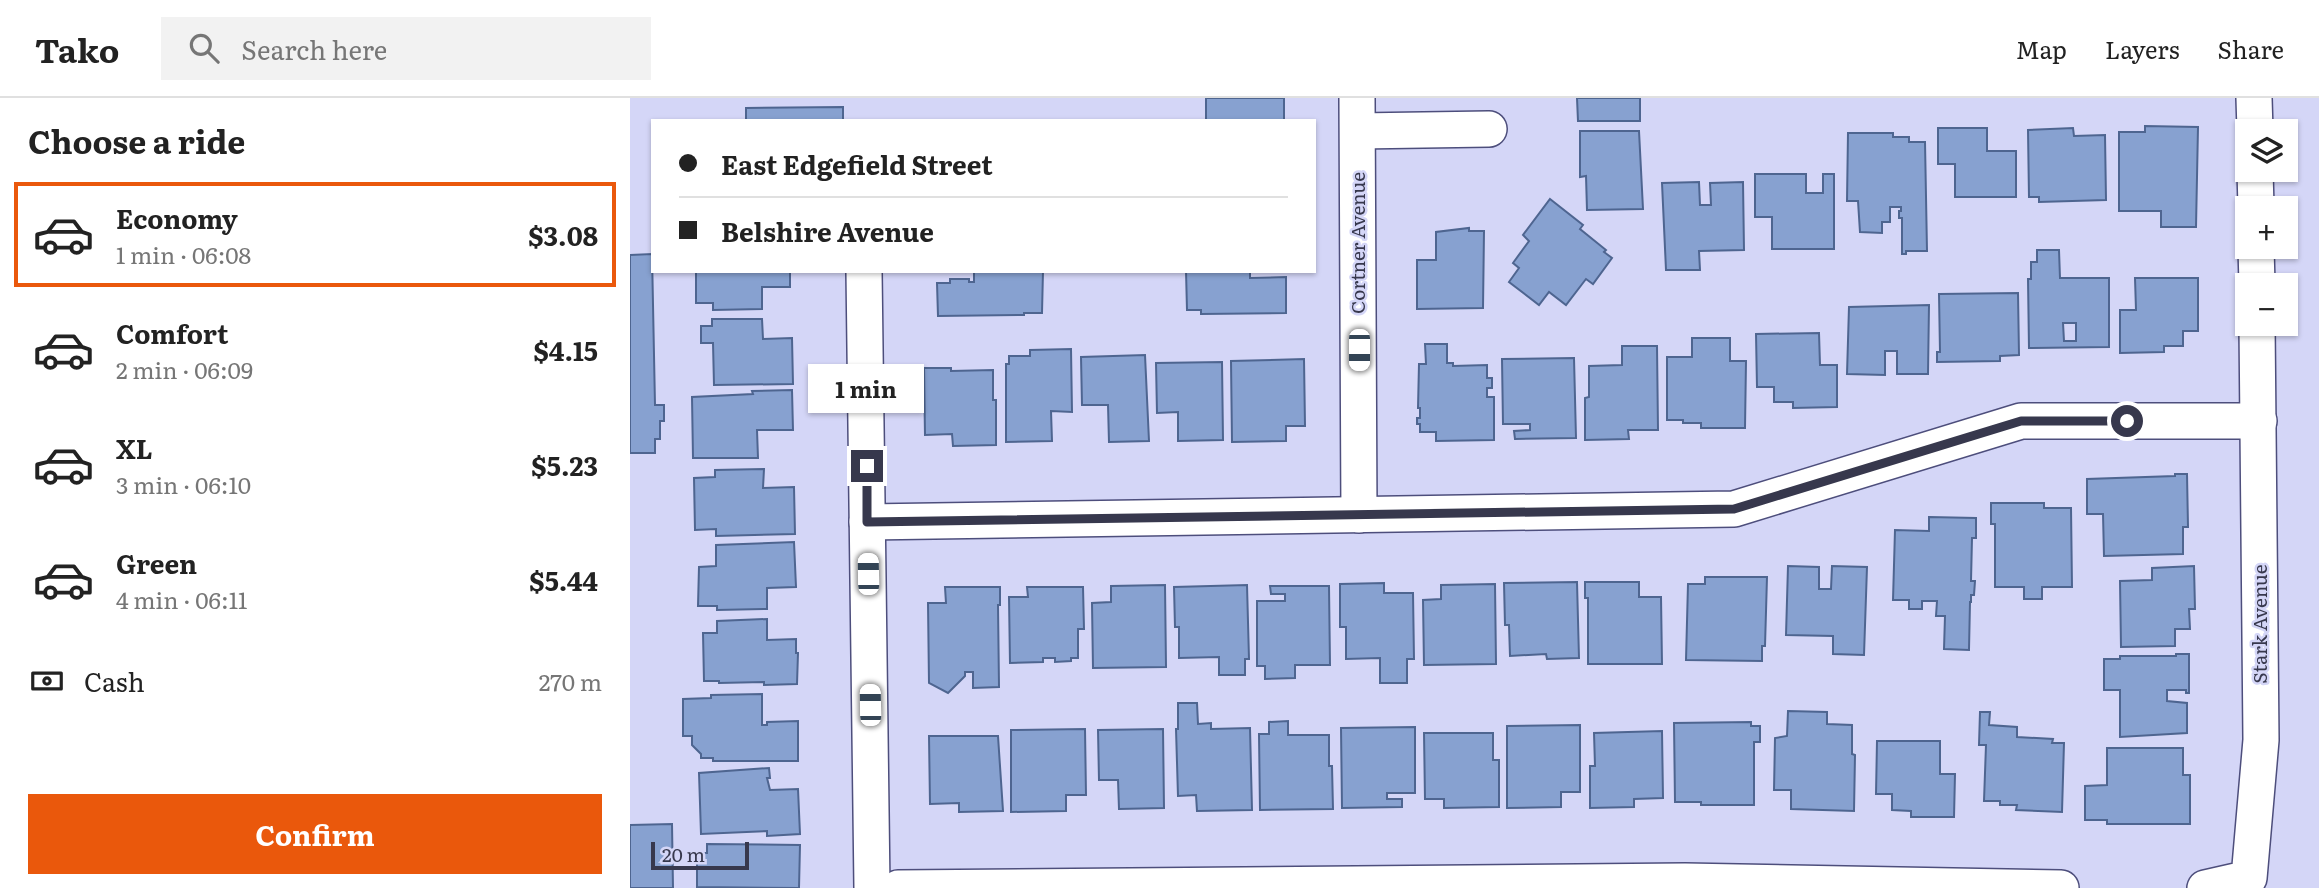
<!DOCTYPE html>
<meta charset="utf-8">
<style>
body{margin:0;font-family:Literata,serif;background:#f2f2f2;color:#222;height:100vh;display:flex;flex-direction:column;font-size:26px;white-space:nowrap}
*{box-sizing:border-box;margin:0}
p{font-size:23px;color:#767676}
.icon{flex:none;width:38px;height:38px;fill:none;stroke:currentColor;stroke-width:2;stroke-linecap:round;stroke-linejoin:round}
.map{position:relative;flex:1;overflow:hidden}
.details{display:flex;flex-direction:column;background:#fff;width:630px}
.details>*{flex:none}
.hud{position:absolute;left:21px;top:21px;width:665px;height:154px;border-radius:0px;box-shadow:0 2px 5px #0004;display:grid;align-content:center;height:154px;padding:0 28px;background:#fff}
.fabs{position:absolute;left:1605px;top:21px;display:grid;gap:14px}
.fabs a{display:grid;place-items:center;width:63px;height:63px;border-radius:0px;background:#fff;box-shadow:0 2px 5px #0004;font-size:35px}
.scale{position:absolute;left:21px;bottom:18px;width:98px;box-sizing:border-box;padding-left:7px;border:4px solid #37384d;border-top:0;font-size:19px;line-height:24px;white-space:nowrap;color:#37384d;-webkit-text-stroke:5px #d4d6f7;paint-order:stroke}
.end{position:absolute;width:32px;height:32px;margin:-16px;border:9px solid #37384d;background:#fff;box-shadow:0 0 0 4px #fff}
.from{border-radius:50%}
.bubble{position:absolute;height:49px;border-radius:0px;background:#fff;box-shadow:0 2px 5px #0004;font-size:23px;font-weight:700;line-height:49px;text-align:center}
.car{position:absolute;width:21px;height:42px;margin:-21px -10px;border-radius:9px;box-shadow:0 0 5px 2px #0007;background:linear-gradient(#fff 24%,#345 0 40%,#fff 0 76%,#345 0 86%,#fff 0)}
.hud b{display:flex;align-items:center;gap:24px;height:66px;font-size:26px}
.hud b+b{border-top:2px solid #e0e0e0}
.hud i{width:18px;height:18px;background:#222}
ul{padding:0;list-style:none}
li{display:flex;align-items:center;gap:21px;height:105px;margin:0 14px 10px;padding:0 14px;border:4px solid transparent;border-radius:0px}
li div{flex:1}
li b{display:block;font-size:26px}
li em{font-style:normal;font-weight:700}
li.active{border-color:#ea580c}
li>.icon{width:63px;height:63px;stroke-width:1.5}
h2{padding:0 28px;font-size:32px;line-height:84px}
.pay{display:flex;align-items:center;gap:18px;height:77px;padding:0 28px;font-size:26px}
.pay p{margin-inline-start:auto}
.primary-button{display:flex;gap:14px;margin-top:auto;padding:14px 28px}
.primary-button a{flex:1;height:80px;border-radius:0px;background:#ea580c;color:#fff;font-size:28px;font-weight:700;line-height:80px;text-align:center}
header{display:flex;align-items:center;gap:42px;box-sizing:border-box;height:98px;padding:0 35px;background:#fff;border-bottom:2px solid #e0e0e0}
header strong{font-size:33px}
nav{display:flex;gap:38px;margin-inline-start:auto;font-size:24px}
.search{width:490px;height:63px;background:#f2f2f2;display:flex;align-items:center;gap:18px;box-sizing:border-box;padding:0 24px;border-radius:0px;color:#767676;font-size:26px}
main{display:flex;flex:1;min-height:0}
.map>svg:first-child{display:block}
</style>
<header>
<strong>Tako</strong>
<div class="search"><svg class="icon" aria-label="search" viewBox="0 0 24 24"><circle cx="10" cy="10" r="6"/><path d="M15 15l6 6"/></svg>Search here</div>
<nav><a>Map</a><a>Layers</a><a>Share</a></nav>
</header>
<main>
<section class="details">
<h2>Choose a ride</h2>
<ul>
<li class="active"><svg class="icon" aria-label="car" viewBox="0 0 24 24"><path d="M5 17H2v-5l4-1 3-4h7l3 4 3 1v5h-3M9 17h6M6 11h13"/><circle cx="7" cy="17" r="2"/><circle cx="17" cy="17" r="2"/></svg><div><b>Economy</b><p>1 min · 06:08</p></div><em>$3.08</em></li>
<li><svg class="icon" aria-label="car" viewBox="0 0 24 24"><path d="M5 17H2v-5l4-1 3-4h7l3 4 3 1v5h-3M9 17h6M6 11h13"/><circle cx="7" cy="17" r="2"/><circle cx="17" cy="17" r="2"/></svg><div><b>Comfort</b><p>2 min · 06:09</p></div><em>$4.15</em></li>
<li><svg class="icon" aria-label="car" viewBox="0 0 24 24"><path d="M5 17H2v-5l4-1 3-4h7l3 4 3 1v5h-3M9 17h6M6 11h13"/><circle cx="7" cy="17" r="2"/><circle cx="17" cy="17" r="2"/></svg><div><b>XL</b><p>3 min · 06:10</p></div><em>$5.23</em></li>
<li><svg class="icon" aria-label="car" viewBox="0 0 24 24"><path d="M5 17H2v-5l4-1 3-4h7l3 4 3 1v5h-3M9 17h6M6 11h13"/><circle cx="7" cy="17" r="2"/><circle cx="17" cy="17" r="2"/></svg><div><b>Green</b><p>4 min · 06:11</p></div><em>$5.44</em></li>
</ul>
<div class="pay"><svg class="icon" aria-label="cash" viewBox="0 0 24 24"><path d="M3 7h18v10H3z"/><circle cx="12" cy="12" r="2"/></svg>Cash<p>270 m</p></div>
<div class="primary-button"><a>Confirm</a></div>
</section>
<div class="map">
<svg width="1689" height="790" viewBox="0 0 1689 790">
<rect width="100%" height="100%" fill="#d4d6f7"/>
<g fill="#87a1d0" stroke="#4e6590" stroke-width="2" fill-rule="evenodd">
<rect x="576" y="0" width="78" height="23"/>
<path d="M 947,0 L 1010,0 L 1010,23 L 948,23 Z"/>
<path d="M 213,9 L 213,23 L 116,23 L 116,10 Z"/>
<path d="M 1515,28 L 1568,29 L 1566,129 L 1531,129 L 1531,113 L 1489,113 L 1489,34 L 1515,34 Z"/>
<path d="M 1308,30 L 1357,30 L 1357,53 L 1386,53 L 1386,99 L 1325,99 L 1325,66 L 1308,66 Z"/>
<path d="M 1443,30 L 1444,38 L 1475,37 L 1476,102 L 1409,104 L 1409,99 L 1399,99 L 1398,32 Z"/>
<path d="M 950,33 L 1009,33 L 1013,111 L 957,112 L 956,78 L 950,79 Z"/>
<path d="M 1218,35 L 1263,35 L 1263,39 L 1279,39 L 1279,44 L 1295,44 L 1297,153 L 1276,153 L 1276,156 L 1272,156 L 1272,120 L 1269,120 L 1269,113 L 1271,113 L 1271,109 L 1260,109 L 1260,124 L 1252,124 L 1252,135 L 1230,134 L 1228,103 L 1217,103 Z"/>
<path d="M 1125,76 L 1176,76 L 1176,95 L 1193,95 L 1193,76 L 1204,76 L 1204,151 L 1142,151 L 1142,119 L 1125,119 Z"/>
<path d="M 1069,84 L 1070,107 L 1081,107 L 1080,85 L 1113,84 L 1114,152 L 1069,153 L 1070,172 L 1036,172 L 1032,85 Z"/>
<path d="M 920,101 L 953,127 L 950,131 L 976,152 L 974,154 L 982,160 L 963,186 L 956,181 L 936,207 L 919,194 L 909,207 L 879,184 L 889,170 L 883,165 L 899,143 L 893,137 Z"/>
<path d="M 839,130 L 839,133 L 854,133 L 853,210 L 787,211 L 787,162 L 806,162 L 806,134 Z"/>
<path d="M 1407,152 L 1429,152 L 1430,180 L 1479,180 L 1479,249 L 1399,250 L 1398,181 L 1401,181 L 1401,164 L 1407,164 ZM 1433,225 L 1446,225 L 1446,243 L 1434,243 Z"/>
<path d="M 22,156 L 25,307 L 34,307 L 34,323 L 30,323 L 30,341 L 25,341 L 25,355 L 0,355 L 0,157 Z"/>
<path d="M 66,173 L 160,173 L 160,189 L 132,189 L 132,211 L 83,212 L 83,205 L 66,205 Z"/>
<path d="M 344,173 L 413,173 L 412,215 L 394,215 L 394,217 L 308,218 L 307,185 L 320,185 L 320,181 L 339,181 L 339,184 L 344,184 Z"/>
<path d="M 556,173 L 620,173 L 620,180 L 656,179 L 656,215 L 571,216 L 571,212 L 557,212 Z"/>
<path d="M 1505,180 L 1568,180 L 1568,233 L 1553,233 L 1553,248 L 1534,248 L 1534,254 L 1490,255 L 1490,212 L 1506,212 Z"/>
<path d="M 1388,195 L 1389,257 L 1370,258 L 1370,263 L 1307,264 L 1307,254 L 1310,254 L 1309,196 Z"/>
<path d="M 1299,207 L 1298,276 L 1267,276 L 1267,253 L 1255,253 L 1255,277 L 1217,276 L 1219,209 Z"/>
<path d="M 82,221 L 132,221 L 133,241 L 162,240 L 163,286 L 84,287 L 83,245 L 71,245 L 71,228 L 82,228 Z"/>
<path d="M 1189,235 L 1190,267 L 1207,267 L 1207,309 L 1163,310 L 1163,304 L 1144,304 L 1144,289 L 1127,289 L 1126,236 Z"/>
<path d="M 1062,240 L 1100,240 L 1100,263 L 1116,263 L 1115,330 L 1071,330 L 1071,325 L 1053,325 L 1053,322 L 1037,322 L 1037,259 L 1062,259 Z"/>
<path d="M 795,246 L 817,246 L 817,265 L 823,265 L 823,268 L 857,267 L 857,280 L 862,280 L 862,290 L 857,290 L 857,299 L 864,299 L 864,342 L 806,343 L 806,334 L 790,334 L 790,326 L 787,326 L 787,320 L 790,320 L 790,310 L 788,310 L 789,266 L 796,266 Z"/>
<path d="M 992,248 L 1027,248 L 1028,332 L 998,332 L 999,341 L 955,342 L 955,300 L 959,299 L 959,268 L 992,267 Z"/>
<path d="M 441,251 L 442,314 L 421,313 L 422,343 L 376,344 L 376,266 L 379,266 L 379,258 L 400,258 L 400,252 Z"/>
<path d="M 515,257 L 519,343 L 479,344 L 478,307 L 452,307 L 451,259 Z"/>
<path d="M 944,260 L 946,340 L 885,341 L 884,333 L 900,332 L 900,326 L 873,326 L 872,261 Z"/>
<path d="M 674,261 L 675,328 L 656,328 L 656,343 L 602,344 L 601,263 Z"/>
<path d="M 592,264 L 593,342 L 548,343 L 548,314 L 527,315 L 526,265 Z"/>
<path d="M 294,270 L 321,270 L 321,273 L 363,272 L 363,302 L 366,302 L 366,347 L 323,348 L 322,336 L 295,337 Z"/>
<path d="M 162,292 L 163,332 L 127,332 L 128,360 L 63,360 L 62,299 L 123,296 L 122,293 Z"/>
<path d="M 134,371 L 133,390 L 164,389 L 165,436 L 86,438 L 86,431 L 65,432 L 64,380 L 85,379 L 85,372 Z"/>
<path d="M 1545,376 L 1557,376 L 1558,429 L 1553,429 L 1553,456 L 1474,458 L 1473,416 L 1457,416 L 1457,381 L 1545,378 Z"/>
<path d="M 1361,405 L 1414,405 L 1414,410 L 1441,410 L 1442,489 L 1412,489 L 1412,501 L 1394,501 L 1394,489 L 1365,489 L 1365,426 L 1361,426 Z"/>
<path d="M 1299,419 L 1346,420 L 1346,440 L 1342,440 L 1341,483 L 1345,483 L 1344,497 L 1341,497 L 1341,504 L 1340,504 L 1339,552 L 1314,551 L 1315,518 L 1306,518 L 1307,503 L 1292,503 L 1292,511 L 1279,511 L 1279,502 L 1263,502 L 1265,432 L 1299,433 Z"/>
<path d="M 164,444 L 166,489 L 137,490 L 137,511 L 87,512 L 87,508 L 68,508 L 69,469 L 86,468 L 86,447 Z"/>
<path d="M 1158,468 L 1189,469 L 1189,491 L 1201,491 L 1202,468 L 1237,469 L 1234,557 L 1203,556 L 1203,538 L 1156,537 Z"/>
<path d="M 1564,468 L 1565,511 L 1559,511 L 1560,531 L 1545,531 L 1545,548 L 1491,549 L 1490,483 L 1522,482 L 1522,470 Z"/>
<path d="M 1075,479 L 1137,479 L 1135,548 L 1132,548 L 1132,563 L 1056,562 L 1058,486 L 1075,486 Z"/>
<path d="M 947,484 L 949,560 L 917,561 L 916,556 L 880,558 L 879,527 L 875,527 L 874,485 Z"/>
<path d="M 955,484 L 1009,484 L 1009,499 L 1031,499 L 1032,566 L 958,566 L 958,500 L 955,500 Z"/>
<path d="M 754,485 L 754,495 L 783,495 L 784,561 L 777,561 L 777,585 L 750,585 L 750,560 L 716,561 L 716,529 L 710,529 L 710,486 Z"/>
<path d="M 865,486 L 866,566 L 794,567 L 793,502 L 811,501 L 811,487 Z"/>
<path d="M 535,487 L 536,569 L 463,570 L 462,505 L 481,504 L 481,488 Z"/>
<path d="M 617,487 L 619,561 L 615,561 L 615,577 L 589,577 L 589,559 L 549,560 L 549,529 L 545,529 L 544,489 Z"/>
<path d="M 640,488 L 699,488 L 700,567 L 665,567 L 665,580 L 635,581 L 635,568 L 627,568 L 627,503 L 655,503 L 655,496 L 641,496 Z"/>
<path d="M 315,489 L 370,489 L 370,507 L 368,507 L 369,589 L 343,590 L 343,574 L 335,574 L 335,578 L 318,595 L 299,585 L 298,505 L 316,505 Z"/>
<path d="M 397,489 L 453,489 L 454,531 L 448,531 L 448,560 L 441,560 L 441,563 L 425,564 L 425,560 L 413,560 L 413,564 L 380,565 L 379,499 L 398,499 Z"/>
<path d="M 137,521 L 137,542 L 166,541 L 166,555 L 168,555 L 167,586 L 134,587 L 134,584 L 89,585 L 89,583 L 74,583 L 73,535 L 87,535 L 87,523 Z"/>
<path d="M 1546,556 L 1559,556 L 1559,595 L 1556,595 L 1556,592 L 1537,592 L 1537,603 L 1557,605 L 1557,635 L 1490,639 L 1490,592 L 1474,592 L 1474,561 L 1490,561 L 1490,558 L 1546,558 Z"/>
<path d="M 132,596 L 132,627 L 137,627 L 137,624 L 168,623 L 168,663 L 83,663 L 83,660 L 71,660 L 71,656 L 62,647 L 62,638 L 53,638 L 53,601 L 81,600 L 81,597 Z"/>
<path d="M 548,605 L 567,605 L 568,626 L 581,625 L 581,631 L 620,630 L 622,712 L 567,713 L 566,697 L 548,698 L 546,631 L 548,631 Z"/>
<path d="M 1158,613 L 1197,614 L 1197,626 L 1222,627 L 1222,656 L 1225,657 L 1224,713 L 1161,711 L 1161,692 L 1144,692 L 1145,640 L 1157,638 Z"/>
<path d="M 1350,614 L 1360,614 L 1359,627 L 1387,629 L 1387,639 L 1423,641 L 1422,645 L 1434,645 L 1432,714 L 1386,712 L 1387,707 L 1370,707 L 1370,703 L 1354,703 L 1356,647 L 1349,647 Z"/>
<path d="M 658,623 L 658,637 L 699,637 L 699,668 L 702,668 L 703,711 L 630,712 L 629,636 L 639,636 L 639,624 Z"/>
<path d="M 1121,624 L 1121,628 L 1130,628 L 1130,644 L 1124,644 L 1124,707 L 1071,707 L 1071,704 L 1045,704 L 1044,625 Z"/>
<path d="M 950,627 L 950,694 L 931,694 L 931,709 L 877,710 L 877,628 Z"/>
<path d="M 785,629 L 785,695 L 757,695 L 757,701 L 772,701 L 772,709 L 712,710 L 711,630 Z"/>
<path d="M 455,631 L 456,697 L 436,697 L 436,713 L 381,714 L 381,632 Z"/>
<path d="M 533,631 L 534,710 L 489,711 L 488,682 L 469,682 L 468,632 Z"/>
<path d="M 1032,633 L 1033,700 L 1004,701 L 1004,709 L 960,710 L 960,668 L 965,668 L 964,635 Z"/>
<path d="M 794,635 L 863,635 L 863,662 L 869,662 L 869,709 L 814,710 L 814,701 L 795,701 Z"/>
<path d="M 299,638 L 368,638 L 373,713 L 329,714 L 329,705 L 300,706 Z"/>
<path d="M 1247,643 L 1310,643 L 1310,676 L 1325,676 L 1324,719 L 1281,719 L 1281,713 L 1262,712 L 1262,696 L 1246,696 Z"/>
<path d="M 1477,650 L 1553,650 L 1553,677 L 1560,677 L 1560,726 L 1477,726 L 1477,722 L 1455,722 L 1455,688 L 1477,687 Z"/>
<path d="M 139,670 L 140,680 L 137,680 L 140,692 L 168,691 L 170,736 L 137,738 L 137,733 L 71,736 L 69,675 Z"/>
<path d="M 42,726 L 43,790 L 0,790 L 0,727 Z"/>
<path d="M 77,746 L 170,747 L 169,790 L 67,789 L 67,755 L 77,755 Z"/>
</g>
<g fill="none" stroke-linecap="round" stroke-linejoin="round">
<g stroke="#4d4e7c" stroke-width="38">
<g id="street">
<path d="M 727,0 L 729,417"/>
<path d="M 1624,0 L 1625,33"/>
<path d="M 728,33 L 859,31"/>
<path d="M 1625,72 L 1626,110"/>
<path d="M 1626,149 L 1627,187"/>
<path d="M 234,173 L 242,790"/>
<path d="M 237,424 L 1104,411 L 1391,323 L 1629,323"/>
<path d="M 268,790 L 1055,783 L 1431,790"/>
<path d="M 1575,790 L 1619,780 L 1631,642 L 1627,226"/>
</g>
</g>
<use href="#street" stroke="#fff" stroke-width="35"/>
</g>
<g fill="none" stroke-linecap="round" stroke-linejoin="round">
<path stroke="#37384d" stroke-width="9" d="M 237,368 L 237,424 L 1104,411 L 1391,323 L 1497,323"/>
</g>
<g text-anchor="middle" stroke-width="5" stroke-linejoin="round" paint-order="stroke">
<g font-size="19" fill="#37384d" stroke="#d4d6f7">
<text transform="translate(728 145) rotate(-90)" y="7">Cortner Avenue</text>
<text transform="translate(1630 526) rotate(-90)" y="7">Stark Avenue</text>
</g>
</g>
</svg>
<div class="fabs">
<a><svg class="icon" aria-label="layers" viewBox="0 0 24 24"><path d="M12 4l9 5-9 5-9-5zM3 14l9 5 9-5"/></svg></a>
<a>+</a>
<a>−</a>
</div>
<div class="scale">20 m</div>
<i class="end from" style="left:1497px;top:323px"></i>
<i class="end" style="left:237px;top:368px"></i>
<div class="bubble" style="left:178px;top:266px;width:116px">1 min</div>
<i class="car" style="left:729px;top:252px;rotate:180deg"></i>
<i class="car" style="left:238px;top:476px;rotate:359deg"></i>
<i class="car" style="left:240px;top:607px;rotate:359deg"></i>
<div class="hud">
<b><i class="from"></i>East Edgefield Street</b>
<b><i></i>Belshire Avenue</b>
</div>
</div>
</main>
